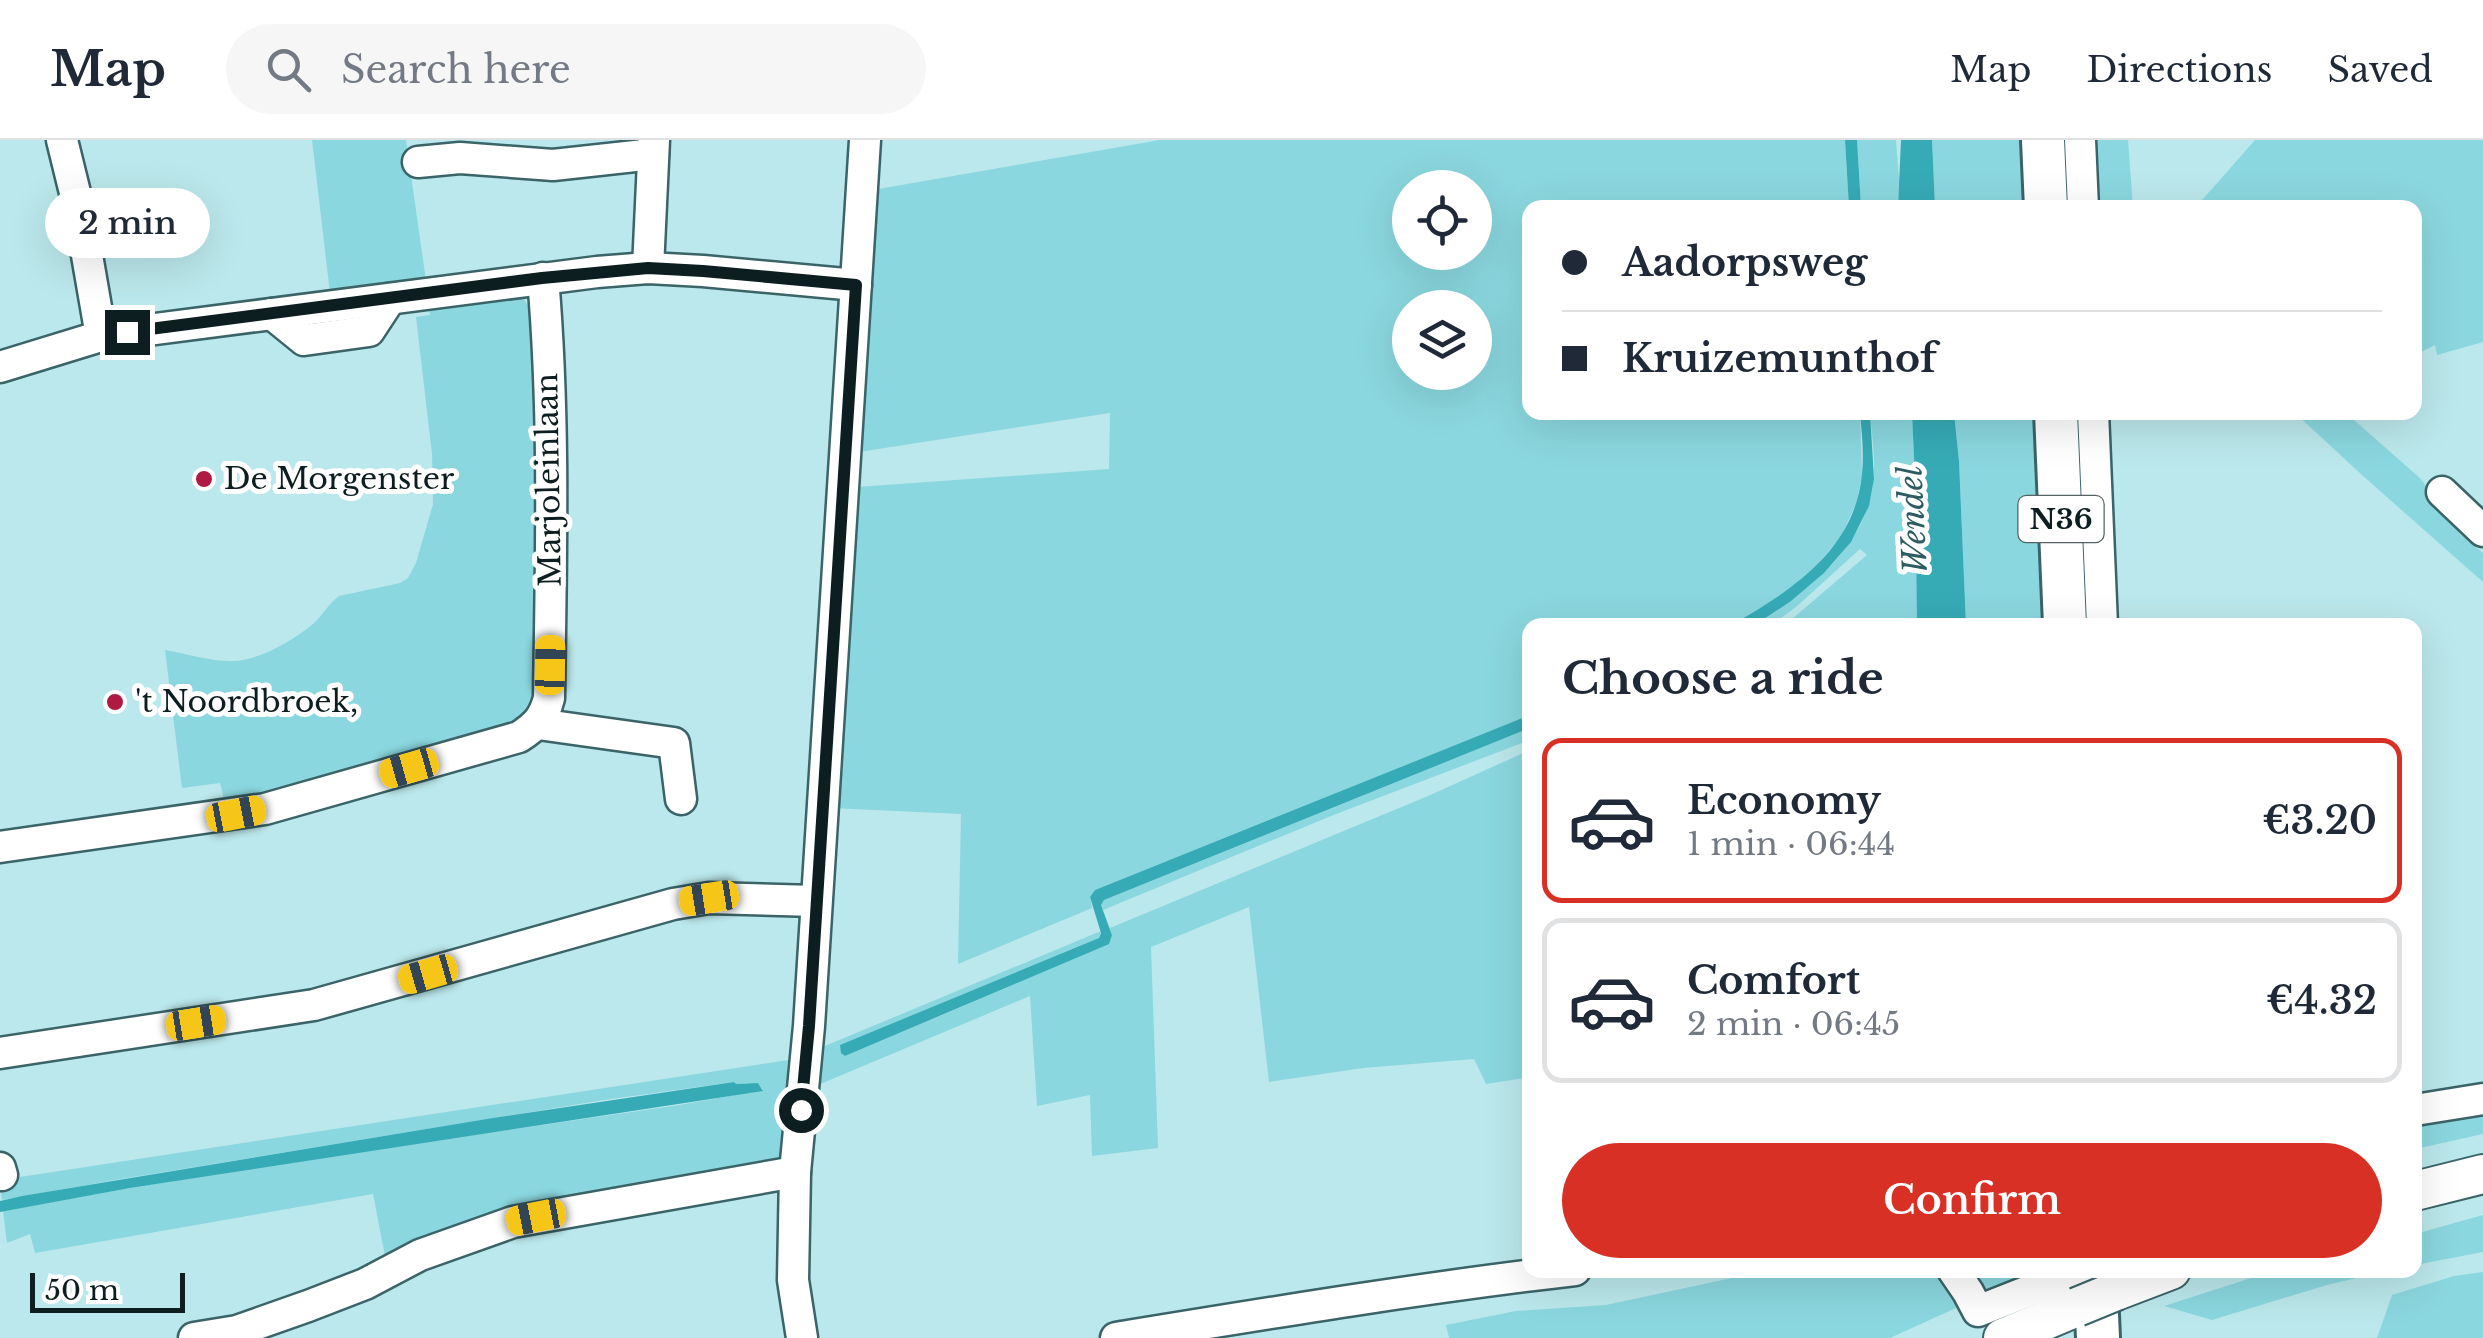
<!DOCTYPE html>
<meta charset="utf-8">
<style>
body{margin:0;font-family:"Libre Baskerville",serif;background:#f6f6f7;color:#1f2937;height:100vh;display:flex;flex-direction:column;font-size:38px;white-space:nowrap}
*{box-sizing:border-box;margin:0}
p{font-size:32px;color:#747a83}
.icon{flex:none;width:55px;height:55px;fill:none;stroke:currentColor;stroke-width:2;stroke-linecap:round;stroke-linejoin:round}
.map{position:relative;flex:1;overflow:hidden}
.sheet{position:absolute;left:1522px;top:478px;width:900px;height:660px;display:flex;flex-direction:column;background:#fff;border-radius:20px;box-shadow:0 10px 40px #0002}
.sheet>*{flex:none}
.top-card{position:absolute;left:1522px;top:60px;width:900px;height:220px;border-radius:20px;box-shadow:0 10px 40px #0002;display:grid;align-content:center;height:220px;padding:0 40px;background:#fff}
.controls{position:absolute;left:1392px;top:30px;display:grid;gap:20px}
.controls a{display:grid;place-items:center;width:100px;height:100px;border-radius:50%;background:#fff;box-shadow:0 10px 40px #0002;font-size:50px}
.scale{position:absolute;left:30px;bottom:25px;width:155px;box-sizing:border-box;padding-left:10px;border:5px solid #0d1e20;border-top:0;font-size:28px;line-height:35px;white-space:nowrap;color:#0d1e20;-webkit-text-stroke:8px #fff;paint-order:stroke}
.end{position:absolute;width:45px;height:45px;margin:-22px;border:12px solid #0d1e20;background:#fff;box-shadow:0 0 0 5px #fff}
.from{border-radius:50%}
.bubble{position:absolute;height:70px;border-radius:35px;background:#fff;box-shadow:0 10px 40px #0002;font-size:32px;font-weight:600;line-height:70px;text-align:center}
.car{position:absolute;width:30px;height:60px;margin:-30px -15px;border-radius:12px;box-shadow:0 0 8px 2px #0007;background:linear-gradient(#f5c518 24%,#345 0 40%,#f5c518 0 76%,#345 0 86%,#f5c518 0)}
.top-card b{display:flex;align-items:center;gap:35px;height:95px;font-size:38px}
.top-card b+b{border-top:2px solid #e0e1e3}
.top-card i{width:25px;height:25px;background:#1f2937}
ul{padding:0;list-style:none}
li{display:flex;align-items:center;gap:30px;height:165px;margin:0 20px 15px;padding:0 20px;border:5px solid #e0e1e3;border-radius:20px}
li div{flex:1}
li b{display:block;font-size:38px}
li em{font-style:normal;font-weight:600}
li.active{border-color:#d93025}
li>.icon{width:90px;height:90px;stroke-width:1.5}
h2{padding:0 40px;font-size:45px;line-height:120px}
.cta{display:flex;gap:20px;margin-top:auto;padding:20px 40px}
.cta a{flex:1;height:115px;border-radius:60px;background:#d93025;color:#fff;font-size:40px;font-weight:600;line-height:115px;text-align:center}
header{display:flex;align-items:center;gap:60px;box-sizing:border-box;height:140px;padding:0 50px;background:#fff;border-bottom:2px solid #e0e1e3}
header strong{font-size:48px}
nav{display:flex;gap:55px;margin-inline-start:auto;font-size:35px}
.search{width:700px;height:90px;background:#f6f6f7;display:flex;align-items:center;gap:25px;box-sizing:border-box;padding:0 35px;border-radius:55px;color:#747a83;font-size:38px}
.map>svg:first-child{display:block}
</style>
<header>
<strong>Map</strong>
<div class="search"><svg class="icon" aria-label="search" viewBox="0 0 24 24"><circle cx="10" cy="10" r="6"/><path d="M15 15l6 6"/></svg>Search here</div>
<nav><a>Map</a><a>Directions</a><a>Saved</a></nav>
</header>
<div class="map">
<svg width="2483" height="1198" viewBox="0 0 2483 1198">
<rect width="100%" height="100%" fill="#bbe8ec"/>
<g fill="#8bd7df" fill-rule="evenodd">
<path d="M 312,0 L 406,0 L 426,141 L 330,153 Z"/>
<path d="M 1160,0 L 1845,0 L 1849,67 L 1530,68 L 1530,272 L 1860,273 L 1862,336 L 1857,361 L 1841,397 L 1808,435 L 1767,464 L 1731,485 L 1530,485 L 1530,575 L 1095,750 L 1090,757 L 1092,768 L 958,824 L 961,674 L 831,668 L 857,347 L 1109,329 L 1110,273 L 859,312 L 878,49 ZM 1410,48 L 1475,48 L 1475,112 L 1410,112 ZM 1410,168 L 1475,168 L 1475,232 L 1410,232 Z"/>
<path d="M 1857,0 L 1896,0 L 1899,39 L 1898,67 L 1861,67 Z"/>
<path d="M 1932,0 L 2026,0 L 2030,67 L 1935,67 Z"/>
<path d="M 2090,0 L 2128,0 L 2133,67 L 2095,67 Z"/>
<path d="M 2255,0 L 2483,0 L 2483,202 L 2437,215 L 2435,205 L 2415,215 L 2415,68 L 2196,67 Z"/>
<path d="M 522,156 L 538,182 L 536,569 L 524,582 L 225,663 L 220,643 L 182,648 L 165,510 C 188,514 212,522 235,521 C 262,519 292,501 313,484 C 323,475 328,464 339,456 L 400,443 L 408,438 L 416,423 L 433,364 L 432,314 L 416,177 L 430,175 L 429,169 Z"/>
<path d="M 1870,273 L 1912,273 L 1915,338 L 1917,485 L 1785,485 L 1867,415 L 1860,409 L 1796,467 L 1771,485 L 1755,485 C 1806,451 1865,409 1873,344 C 1876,321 1872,295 1870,273 Z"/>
<path d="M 1954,273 L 2039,273 L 2049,485 L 1966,485 L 1959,321 Z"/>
<path d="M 2295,273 L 2346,273 L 2421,339 L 2460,394 L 2483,413 L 2483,442 L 2362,335 Z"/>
<path d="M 1530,588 L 1530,600 L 1336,674 L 1103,770 L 1101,765 L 1104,760 Z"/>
<path d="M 1530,610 L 1530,937 L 1486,944 L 1474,919 L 1363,928 L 1269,942 L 1249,767 L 1151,807 L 1158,1008 L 1092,1016 L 1090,955 L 1037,966 L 1030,856 L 818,945 L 820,908 L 1101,791 L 1099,798 L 841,905 L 841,912 L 845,916 L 961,867 L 1112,795 L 1110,788 L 1428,656 Z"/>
<path d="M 788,920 L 782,1018 L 484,1075 L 424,1097 L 385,1116 L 373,1054 L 35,1113 L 30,1094 L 7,1103 L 3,1071 L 130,1048 L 392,1007 L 679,965 L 763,950 L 758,943 L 735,944 L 734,942 L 604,960 L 115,1040 L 2,1060 L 0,1049 L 7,1039 Z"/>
<path d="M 2483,968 L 2483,994 L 2415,1009 L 2415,980 Z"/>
<path d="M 2483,1075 L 2483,1112 L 2415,1125 L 2415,1094 Z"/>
<path d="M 1769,1130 L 1933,1130 L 1958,1154 L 1962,1162 L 1956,1168 L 1890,1198 L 1449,1198 L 1446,1185 L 1516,1171 L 1606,1165 Z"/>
<path d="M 1971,1130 L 2043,1130 L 1988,1151 L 1981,1147 Z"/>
<path d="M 2276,1130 L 2391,1130 L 2327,1145 L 2212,1180 L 2164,1166 Z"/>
<path d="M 2483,1132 L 2483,1198 L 2377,1198 L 2392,1155 L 2454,1136 Z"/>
</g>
<g fill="#36abb6">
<path d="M 1845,0 L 1857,0 L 1861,67 L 1849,67 Z"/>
<path d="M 1901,0 L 1932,0 L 1935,67 L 1898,67 Z"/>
<path d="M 1860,273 L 1870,273 L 1874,339 L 1869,366 L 1851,402 L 1824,433 L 1791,461 L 1755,485 L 1731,485 C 1791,451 1855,410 1862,334 C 1864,314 1862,293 1860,273 Z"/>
<path d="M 1912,273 L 1954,273 L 1959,321 L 1966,485 L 1917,485 L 1915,338 Z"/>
<path d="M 1530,575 L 1530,588 L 1104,760 L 1101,765 L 1112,795 L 1109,804 L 845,916 L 841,913 L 840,905 L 1099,798 L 1101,793 L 1090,757 L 1095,750 Z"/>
<path d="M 734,942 L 736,944 L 758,943 L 763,951 L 130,1048 L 0,1072 L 0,1061 L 22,1056 L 493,978 Z"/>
</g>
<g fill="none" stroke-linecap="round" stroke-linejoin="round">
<g stroke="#3b6468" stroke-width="35">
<g id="minor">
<path d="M 62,0 L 79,69 L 101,196"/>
<path d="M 2080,0 L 2083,68"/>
<path d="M 418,22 L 460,18 L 553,25 L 653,14"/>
<path d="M 648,128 L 654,0"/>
<path d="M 272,174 L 304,200 L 369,191 L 390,159"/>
<path d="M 0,227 L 101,196 L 597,132 L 648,128 L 703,131 L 856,145"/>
<path d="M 2093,272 L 2102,485"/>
<path d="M 2442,352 L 2483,391"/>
<path d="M 538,584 L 674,603 L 681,659"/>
<path d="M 0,707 L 265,669 L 519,597 C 536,586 544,578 549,558 C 551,418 555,277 543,138"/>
<path d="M 0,913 L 314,865 L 673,764 L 709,758 L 815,761"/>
<path d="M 2415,970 L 2483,959"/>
<path d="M 0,1028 L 2,1035"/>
<path d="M 1953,1130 L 1968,1152 L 1978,1171 L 2082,1130"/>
<path d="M 194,1198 L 237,1191 L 308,1166 L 365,1144 L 420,1115 L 513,1082 L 795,1032"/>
<path d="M 802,1198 L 793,1140 L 795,1032 L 809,886 L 865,0"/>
<path d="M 1116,1198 C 1269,1173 1421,1148 1575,1130"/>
</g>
</g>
<g stroke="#3b6468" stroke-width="42">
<g id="major">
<path d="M 2415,1051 L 2483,1034"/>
<path d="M 2116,1151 L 2171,1130"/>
<path d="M 2003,1198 L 2077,1167"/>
</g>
</g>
<g stroke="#3b6468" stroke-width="48">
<g id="highway">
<path d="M 2043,0 L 2046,68"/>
<path d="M 2056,272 L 2065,485"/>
<path d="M 2095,1130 L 2098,1198"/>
</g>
</g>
<use href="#minor" stroke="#fff" stroke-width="30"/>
<use href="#major" stroke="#fff" stroke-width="38"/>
<use href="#highway" stroke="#fff" stroke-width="42"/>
<g stroke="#3b6468" stroke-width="42" stroke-linecap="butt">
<path id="major-bridge" d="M 2077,1167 L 2116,1151"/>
</g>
<use href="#major-bridge" stroke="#fff" stroke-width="38"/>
</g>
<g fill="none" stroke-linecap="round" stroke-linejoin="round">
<path stroke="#0d1e20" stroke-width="12" d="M 127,192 L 542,138 L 648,128 L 703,131 L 856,145 L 809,886 L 801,970"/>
</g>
<g fill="#ae1a41" stroke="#fff" stroke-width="4">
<circle cx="204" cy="339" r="10"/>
<circle cx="115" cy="562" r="10"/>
</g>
<g text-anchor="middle" stroke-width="10" stroke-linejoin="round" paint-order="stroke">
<rect fill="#fff" stroke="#566263" stroke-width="2.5" x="2018.5" y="356" width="85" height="46" rx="8"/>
<g font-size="28" font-weight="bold" fill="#0d1e20">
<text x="2061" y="389">N36</text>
</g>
<g font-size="30" fill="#0d1e20" stroke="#fff" text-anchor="start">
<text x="224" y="349">De Morgenster</text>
<text x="135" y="572">'t Noordbroek,</text>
</g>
<g font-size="30" fill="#0d1e20" stroke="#fff">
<text transform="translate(549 340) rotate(-91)" y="10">Marjoleinlaan</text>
</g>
<g font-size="32" font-style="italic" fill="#2c5c61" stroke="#fff">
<text transform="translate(1913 380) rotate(-93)" y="11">Wendel</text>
</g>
</g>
</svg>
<div class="controls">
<a><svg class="icon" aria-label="locate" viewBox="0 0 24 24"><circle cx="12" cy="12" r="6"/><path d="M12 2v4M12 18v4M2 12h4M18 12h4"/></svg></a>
<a><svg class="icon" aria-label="layers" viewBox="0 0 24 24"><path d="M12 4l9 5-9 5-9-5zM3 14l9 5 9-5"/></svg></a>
</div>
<div class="scale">50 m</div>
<i class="end from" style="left:801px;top:970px"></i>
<i class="end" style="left:127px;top:192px"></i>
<div class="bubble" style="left:45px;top:48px;width:165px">2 min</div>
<i class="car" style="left:550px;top:525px;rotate:1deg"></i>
<i class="car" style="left:409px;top:628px;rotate:254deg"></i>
<i class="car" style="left:236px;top:674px;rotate:79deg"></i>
<i class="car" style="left:709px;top:758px;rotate:261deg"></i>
<i class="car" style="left:428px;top:834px;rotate:254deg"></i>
<i class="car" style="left:196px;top:883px;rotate:81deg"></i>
<i class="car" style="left:536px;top:1077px;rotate:259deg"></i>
<div class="top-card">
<b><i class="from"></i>Aadorpsweg</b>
<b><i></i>Kruizemunthof</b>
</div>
<section class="sheet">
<h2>Choose a ride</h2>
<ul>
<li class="active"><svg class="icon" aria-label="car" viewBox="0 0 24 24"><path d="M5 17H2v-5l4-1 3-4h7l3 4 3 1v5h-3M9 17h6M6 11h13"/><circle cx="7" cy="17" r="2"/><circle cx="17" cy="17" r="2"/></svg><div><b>Economy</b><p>1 min · 06:44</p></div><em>€3.20</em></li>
<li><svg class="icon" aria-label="car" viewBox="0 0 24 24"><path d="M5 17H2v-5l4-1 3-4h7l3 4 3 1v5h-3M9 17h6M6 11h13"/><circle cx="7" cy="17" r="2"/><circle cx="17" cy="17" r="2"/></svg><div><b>Comfort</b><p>2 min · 06:45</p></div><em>€4.32</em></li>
</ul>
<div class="cta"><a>Confirm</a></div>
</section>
</div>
